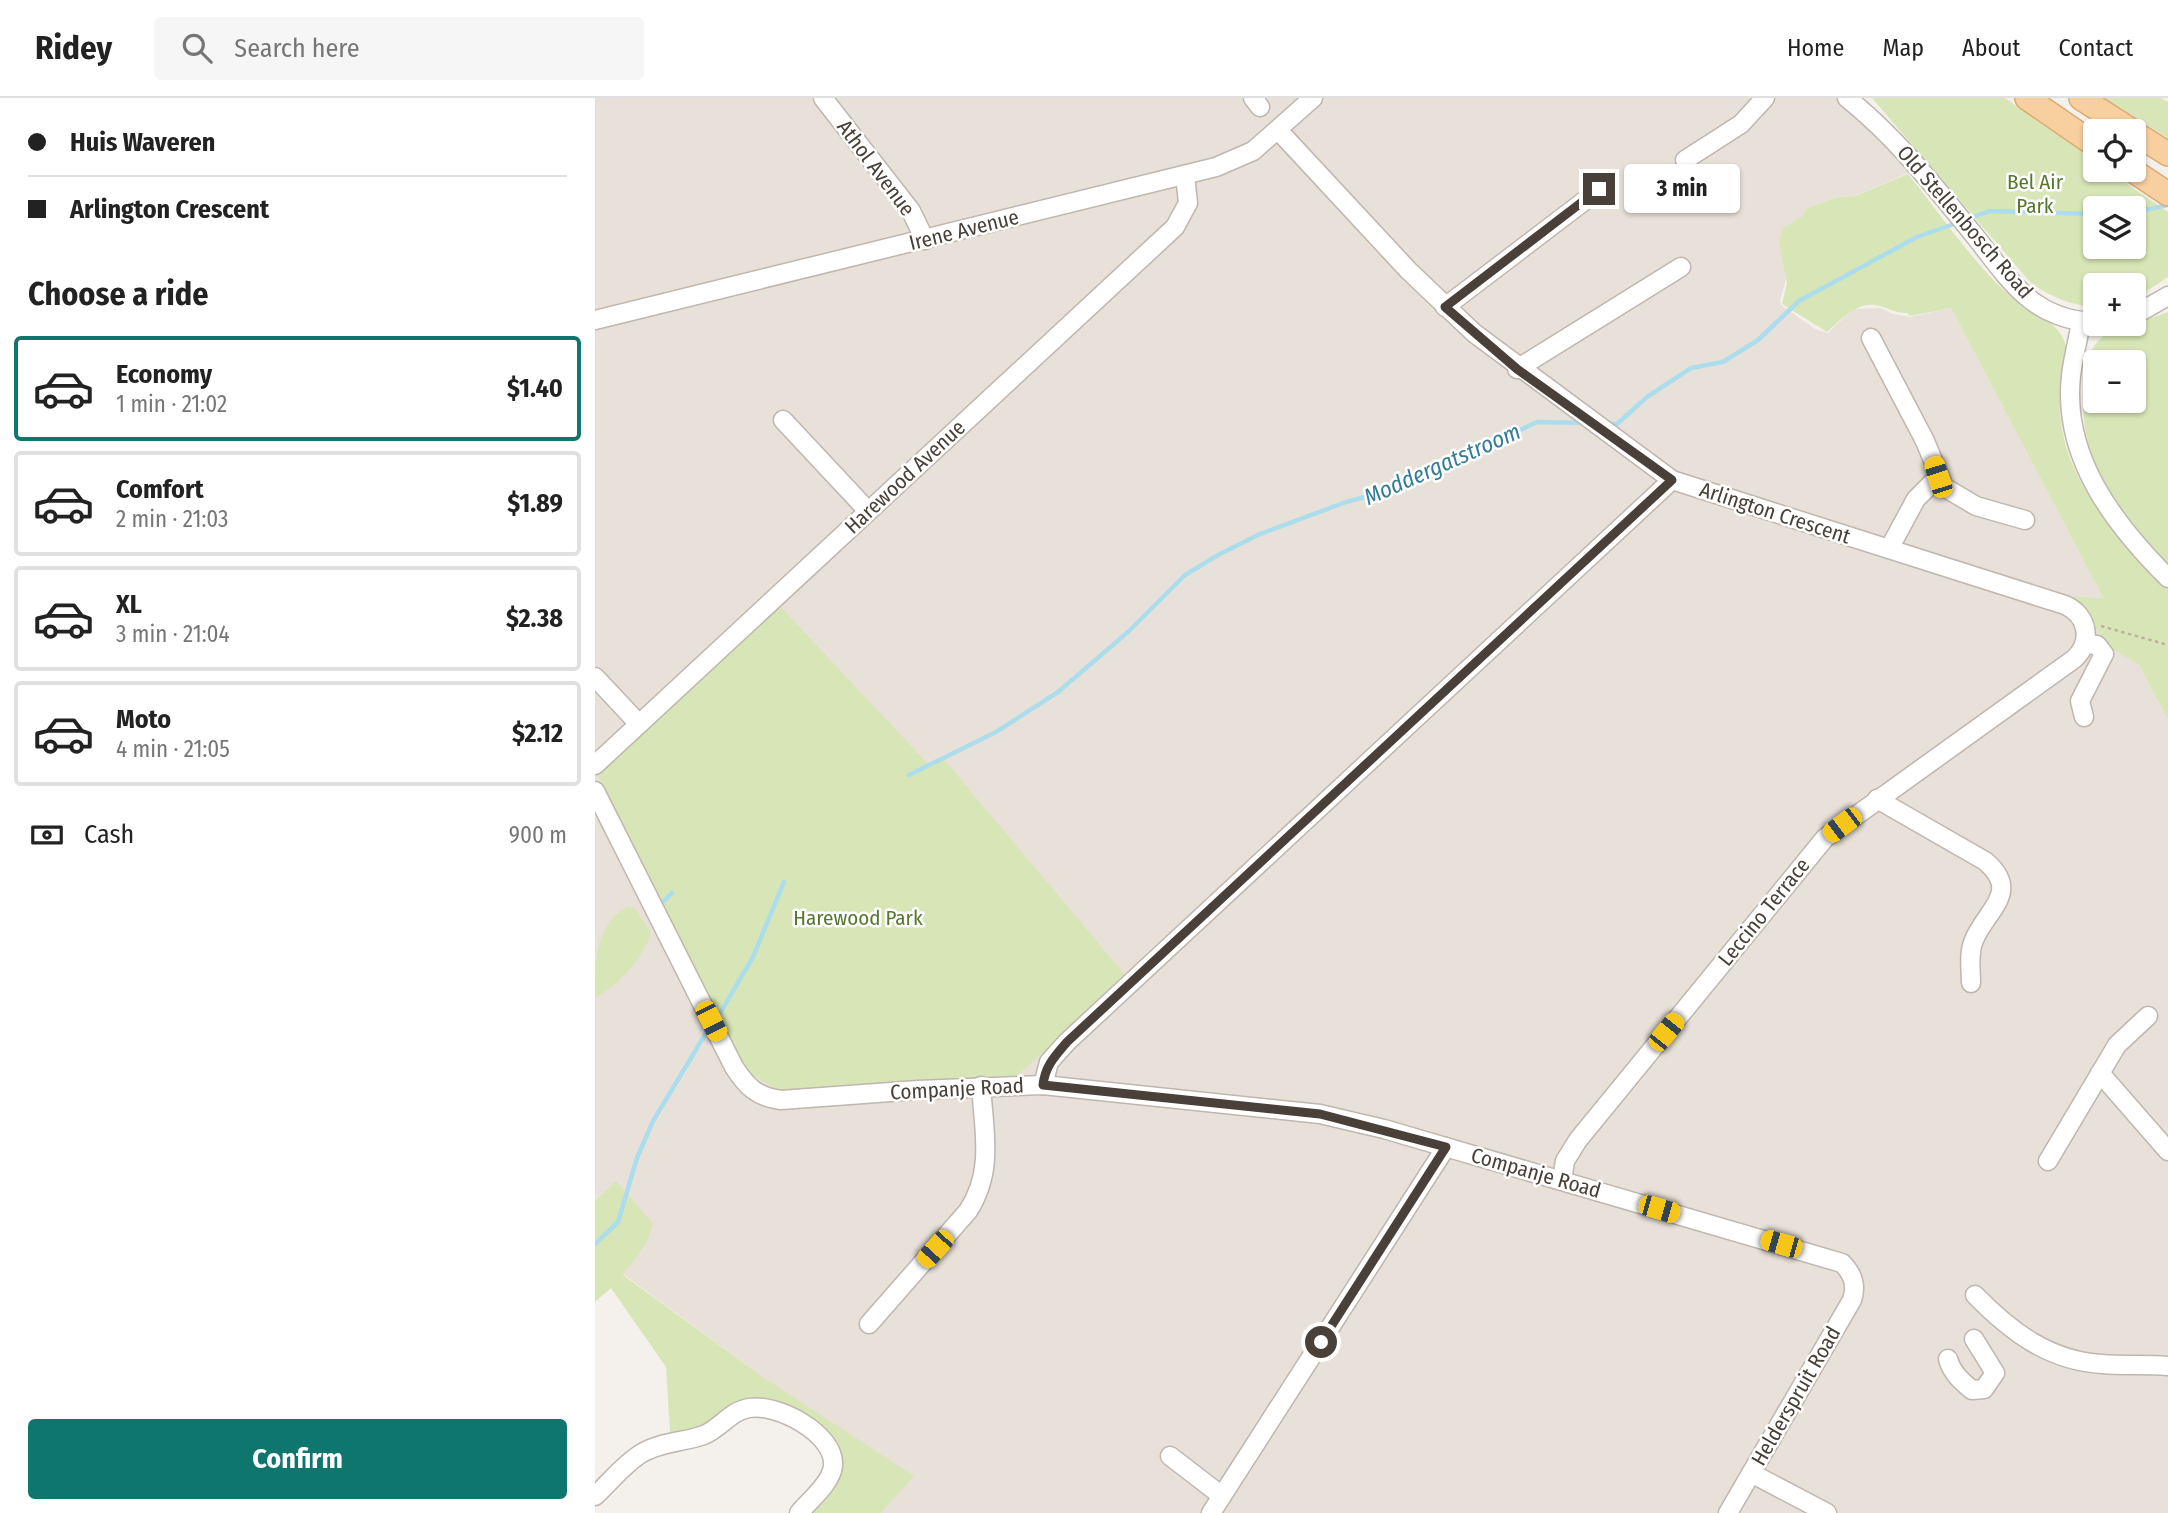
<!DOCTYPE html>
<meta charset="utf-8">
<style>
body{margin:0;font-family:"Fira Sans Condensed",sans-serif;background:#f6f6f6;color:#222;height:100vh;display:flex;flex-direction:column;font-size:26px;white-space:nowrap}
*{box-sizing:border-box;margin:0}
p{font-size:23px;color:#767676}
.icon{flex:none;width:38px;height:38px;fill:none;stroke:currentColor;stroke-width:2;stroke-linecap:round;stroke-linejoin:round}
.map{position:relative;flex:1;overflow:hidden}
.panel{display:flex;flex-direction:column;background:#fff;width:595px}
.panel>*{flex:none}
.banner{display:grid;align-content:center;height:154px;padding:0 28px;background:#fff}
.buttons{position:absolute;left:1488px;top:21px;display:grid;gap:14px}
.buttons a{display:grid;place-items:center;width:63px;height:63px;border-radius:7px;background:#fff;box-shadow:0 2px 5px #0004;font-size:35px}
.end{position:absolute;width:32px;height:32px;margin:-16px;border:9px solid #484039;background:#fff;box-shadow:0 0 0 4px #fff}
.from{border-radius:50%}
.bubble{position:absolute;height:49px;border-radius:7px;background:#fff;box-shadow:0 2px 5px #0004;font-size:23px;font-weight:700;line-height:49px;text-align:center}
.car{position:absolute;width:21px;height:42px;margin:-21px -10px;border-radius:9px;box-shadow:0 0 5px 2px #0007;background:linear-gradient(#f5c518 24%,#345 0 40%,#f5c518 0 76%,#345 0 86%,#f5c518 0)}
.banner b{display:flex;align-items:center;gap:24px;height:66px;font-size:26px}
.banner b+b{border-top:2px solid #e0e0e0}
.banner i{width:18px;height:18px;background:#222}
ul{padding:0;list-style:none}
li{display:flex;align-items:center;gap:21px;height:105px;margin:0 14px 10px;padding:0 14px;border:4px solid #e0e0e0;border-radius:7px}
li div{flex:1}
li b{display:block;font-size:26px}
li em{font-style:normal;font-weight:700}
li.selected{border-color:#0f766e}
li>.icon{width:63px;height:63px;stroke-width:1.5}
h2{padding:0 28px;font-size:32px;line-height:84px}
.pay{display:flex;align-items:center;gap:18px;height:77px;padding:0 28px;font-size:26px}
.pay p{margin-inline-start:auto}
.action{display:flex;gap:14px;margin-top:auto;padding:14px 28px}
.action a{flex:1;height:80px;border-radius:7px;background:#0f766e;color:#fff;font-size:28px;font-weight:700;line-height:80px;text-align:center}
header{display:flex;align-items:center;gap:42px;box-sizing:border-box;height:98px;padding:0 35px;background:#fff;border-bottom:2px solid #e0e0e0}
header strong{font-size:33px}
nav{display:flex;gap:38px;margin-inline-start:auto;font-size:24px}
.search{width:490px;height:63px;background:#f6f6f6;display:flex;align-items:center;gap:18px;box-sizing:border-box;padding:0 24px;border-radius:7px;color:#767676;font-size:26px}
main{display:flex;flex:1;min-height:0}
.map>svg:first-child{display:block}
</style>
<header>
<strong>Ridey</strong>
<div class="search"><svg class="icon" aria-label="search" viewBox="0 0 24 24"><circle cx="10" cy="10" r="6"/><path d="M15 15l6 6"/></svg>Search here</div>
<nav><a>Home</a><a>Map</a><a>About</a><a>Contact</a></nav>
</header>
<main>
<section class="panel">
<div class="banner">
<b><i class="from"></i>Huis Waveren</b>
<b><i></i>Arlington Crescent</b>
</div>
<h2>Choose a ride</h2>
<ul>
<li class="selected"><svg class="icon" aria-label="car" viewBox="0 0 24 24"><path d="M5 17H2v-5l4-1 3-4h7l3 4 3 1v5h-3M9 17h6M6 11h13"/><circle cx="7" cy="17" r="2"/><circle cx="17" cy="17" r="2"/></svg><div><b>Economy</b><p>1 min · 21:02</p></div><em>$1.40</em></li>
<li><svg class="icon" aria-label="car" viewBox="0 0 24 24"><path d="M5 17H2v-5l4-1 3-4h7l3 4 3 1v5h-3M9 17h6M6 11h13"/><circle cx="7" cy="17" r="2"/><circle cx="17" cy="17" r="2"/></svg><div><b>Comfort</b><p>2 min · 21:03</p></div><em>$1.89</em></li>
<li><svg class="icon" aria-label="car" viewBox="0 0 24 24"><path d="M5 17H2v-5l4-1 3-4h7l3 4 3 1v5h-3M9 17h6M6 11h13"/><circle cx="7" cy="17" r="2"/><circle cx="17" cy="17" r="2"/></svg><div><b>XL</b><p>3 min · 21:04</p></div><em>$2.38</em></li>
<li><svg class="icon" aria-label="car" viewBox="0 0 24 24"><path d="M5 17H2v-5l4-1 3-4h7l3 4 3 1v5h-3M9 17h6M6 11h13"/><circle cx="7" cy="17" r="2"/><circle cx="17" cy="17" r="2"/></svg><div><b>Moto</b><p>4 min · 21:05</p></div><em>$2.12</em></li>
</ul>
<div class="pay"><svg class="icon" aria-label="cash" viewBox="0 0 24 24"><path d="M3 7h18v10H3z"/><circle cx="12" cy="12" r="2"/></svg>Cash<p>900 m</p></div>
<div class="action"><a>Confirm</a></div>
</section>
<div class="map">
<svg width="1573" height="1415" viewBox="0 0 1573 1415">
<rect width="100%" height="100%" fill="#f4f0eb"/>
<path fill="#e8e1d9" d="M 0,0 L 1251,0 L 1323,71 L 1210,119 L 1185,202 L 1186,207 L 1220,231 L 1233,235 L 1258,211 L 1286,210 L 1298,216 L 1315,219 L 1356,210 L 1573,622 L 1573,1415 L 282,1415 L 168,1279 L 28,1176 L 51,1146 L 21,1084 L 0,1103 Z"/>
<g fill="#d8e6b7" fill-rule="evenodd">
<path d="M 1277,0 L 1410,0 L 1500,63 L 1500,72 L 1512,72 L 1573,114 L 1573,179 L 1538,202 L 1538,187 L 1500,187 L 1500,209 C 1475,207 1455,199 1435,184 ZM 1500,110 L 1538,110 L 1538,149 L 1500,149 Z"/>
<path d="M 1509,0 L 1566,0 L 1573,4 L 1573,40 Z"/>
<path d="M 1313,76 C 1345,115 1381,170 1419,201 C 1434,215 1458,220 1468,240 C 1478,262 1463,289 1465,313 C 1469,386 1525,441 1573,490 L 1573,622 L 1544,567 L 1515,549 L 1477,498 L 1509,501 L 1356,210 L 1315,218 L 1312,215 C 1300,215 1296,211 1285,208 C 1262,202 1248,221 1232,234 L 1187,206 L 1192,185 L 1184,145 L 1188,130 L 1208,118 L 1211,111 L 1241,100 L 1260,98 Z"/>
<path d="M 1573,214 L 1573,468 C 1521,415 1482,365 1489,286 C 1490,270 1492,255 1504,242 C 1521,226 1552,223 1573,214 ZM 1500,264 L 1538,264 L 1538,303 L 1500,303 Z"/>
<path d="M 182,505 L 333,666 L 347,659 L 531,878 L 422,978 L 189,995 L 150,973 L 3,678 L 3,674 Z"/>
<path d="M 33,808 L 41,811 L 56,835 C 49,859 23,888 0,900 C 0,861 0,827 33,808 Z"/>
<path d="M 21,1083 L 58,1126 L 51,1146 L 28,1177 L 168,1279 L 319,1378 L 286,1415 L 204,1415 L 232,1382 L 236,1353 L 173,1311 L 81,1343 L 75,1334 L 71,1269 L 16,1190 L 0,1204 L 0,1103 Z"/>
</g>
<g fill="none" stroke-linecap="round" stroke-linejoin="round">
<g stroke="#acddec" stroke-width="4.5">
<path d="M 1538,115 L 1573,107"/>
<path d="M 1375,120 L 1395,113 L 1500,116"/>
<path d="M 1012,326 L 1022,326 L 1052,299 L 1096,270 L 1128,264 L 1163,242 L 1204,203 L 1322,139 L 1359,126"/>
<path d="M 314,677 L 401,634 L 463,594 L 533,534 L 590,477 L 623,457 L 665,436 L 751,404 L 807,389 L 942,324 L 990,325"/>
<path d="M 62,810 L 77,795"/>
<path d="M 120,924 L 158,859 L 189,784"/>
<path d="M 0,1146 L 23,1124 L 42,1060 L 58,1023 L 114,930"/>
</g>
<g stroke="#bfb6ae" stroke-width="21">
<g id="minor">
<path d="M 228,0 L 316,113 L 330,142"/>
<path d="M 658,0 L 665,9"/>
<path d="M 1252,0 C 1301,39 1340,89 1379,137 C 1396,158 1411,181 1431,198 C 1449,214 1476,225 1500,223"/>
<path d="M 683,32 L 813,172 L 879,235 L 1077,382 L 1470,507 C 1493,517 1498,544 1479,561 L 1230,740 L 983,1042 L 970,1063 L 967,1082"/>
<path d="M 1090,62 L 1146,26 L 1170,0"/>
<path d="M 850,209 L 1005,91"/>
<path d="M 1538,218 L 1573,198"/>
<path d="M 0,222 L 621,69 L 658,53 L 718,0"/>
<path d="M 1486,224 C 1483,242 1478,260 1476,278 C 1467,359 1519,426 1573,480"/>
<path d="M 1276,240 L 1330,343 L 1349,389 L 1381,408 L 1430,422"/>
<path d="M 922,271 L 1086,169"/>
<path d="M 188,322 L 273,413"/>
<path d="M 1294,451 L 1321,401 L 1343,379"/>
<path d="M 0,579 L 44,626"/>
<path d="M 1489,619 L 1485,603 L 1509,556 L 1502,547 L 1490,546"/>
<path d="M 0,667 L 580,129 L 593,105 L 590,77"/>
<path d="M 0,693 L 139,969 C 152,989 162,999 186,1002 L 323,992 L 448,987 L 725,1016 L 789,1031 L 1247,1165 C 1258,1176 1262,1187 1257,1202 L 1133,1415"/>
<path d="M 1282,701 L 1390,763 C 1427,794 1391,812 1379,842 C 1373,855 1376,872 1376,885"/>
<path d="M 1505,975 L 1573,1053"/>
<path d="M 448,987 L 454,964 L 472,944 L 1077,382"/>
<path d="M 1453,1063 L 1522,947 L 1553,918"/>
<path d="M 1380,1197 C 1415,1233 1454,1263 1507,1266 C 1529,1268 1551,1266 1573,1268"/>
<path d="M 274,1226 L 373,1113 C 399,1073 389,1034 386,988"/>
<path d="M 1353,1261 C 1357,1275 1366,1283 1377,1292 L 1389,1291 L 1400,1275 L 1379,1241"/>
<path d="M 575,1358 L 627,1398"/>
<path d="M 1156,1375 L 1232,1415"/>
<path d="M 0,1398 C 15,1384 30,1365 47,1355 C 65,1344 90,1344 109,1337 C 126,1330 135,1313 154,1310 C 182,1305 241,1336 238,1368 C 236,1385 215,1402 204,1415"/>
<path d="M 616,1415 L 851,1049"/>
</g>
</g>
<g stroke="#ddaa70" stroke-width="26">
<g id="major">
<path d="M 1432,0 L 1500,47"/>
<path d="M 1486,0 L 1537,33"/>
<path d="M 1538,34 L 1573,56"/>
<path d="M 1537,72 L 1573,96"/>
</g>
</g>
<path stroke="#c0afa0" stroke-width="2.5" stroke-dasharray="3.5 3.5" stroke-linecap="butt" d="M 1506,528 L 1573,547"/>
<use href="#minor" stroke="#fff" stroke-width="18"/>
<use href="#major" stroke="#f8d0a0" stroke-width="23"/>
</g>
<g fill="none" stroke-linecap="round" stroke-linejoin="round">
<path stroke="#484039" stroke-width="9" d="M 726,1244 L 851,1049 L 725,1016 L 448,987 C 450,968 460,958 472,944 L 1077,382 L 922,271 L 850,209 L 1004,91"/>
</g>
<g text-anchor="middle" stroke-width="5" stroke-linejoin="round" paint-order="stroke">
<g font-size="21" fill="#484039" stroke="#fff">
<text transform="translate(281 70) rotate(53)" y="7">Athol Avenue</text>
<text transform="translate(1370 124) rotate(49)" y="7">Old Stellenbosch Road</text>
<text transform="translate(369 132) rotate(-14)" y="7">Irene Avenue</text>
<text transform="translate(310 379) rotate(-43)" y="7">Harewood Avenue</text>
<text transform="translate(1180 415) rotate(18)" y="7">Arlington Crescent</text>
<text transform="translate(1169 814) rotate(-51)" y="7">Leccino Terrace</text>
<text transform="translate(362 991) rotate(-3)" y="7">Companje Road</text>
<text transform="translate(941 1075) rotate(16)" y="7">Companje Road</text>
<text transform="translate(1201 1298) rotate(-60)" y="7">Helderspruit Road</text>
</g>
<g font-size="21" fill="#57772f" stroke="#fff">
<text x="1440" y="91">Bel Air<tspan x="1440" dy="24">Park</tspan></text>
<text x="263" y="827">Harewood Park</text>
</g>
<g font-size="23" font-style="italic" fill="#327d96" stroke="#fff">
<text transform="translate(847 366) rotate(-24)" y="8">Moddergatstroom</text>
</g>
</g>
</svg>
<div class="buttons">
<a><svg class="icon" aria-label="locate" viewBox="0 0 24 24"><circle cx="12" cy="12" r="6"/><path d="M12 2v4M12 18v4M2 12h4M18 12h4"/></svg></a>
<a><svg class="icon" aria-label="layers" viewBox="0 0 24 24"><path d="M12 4l9 5-9 5-9-5zM3 14l9 5 9-5"/></svg></a>
<a>+</a>
<a>−</a>
</div>
<i class="end from" style="left:726px;top:1244px"></i>
<i class="end" style="left:1004px;top:91px"></i>
<div class="bubble" style="left:1029px;top:66px;width:116px">3 min</div>
<i class="car" style="left:1343px;top:379px;rotate:342deg"></i>
<i class="car" style="left:1247px;top:727px;rotate:233deg"></i>
<i class="car" style="left:116px;top:923px;rotate:153deg"></i>
<i class="car" style="left:1071px;top:934px;rotate:39deg"></i>
<i class="car" style="left:1064px;top:1111px;rotate:106deg"></i>
<i class="car" style="left:1186px;top:1146px;rotate:286deg"></i>
<i class="car" style="left:340px;top:1151px;rotate:222deg"></i>
</div>
</main>
